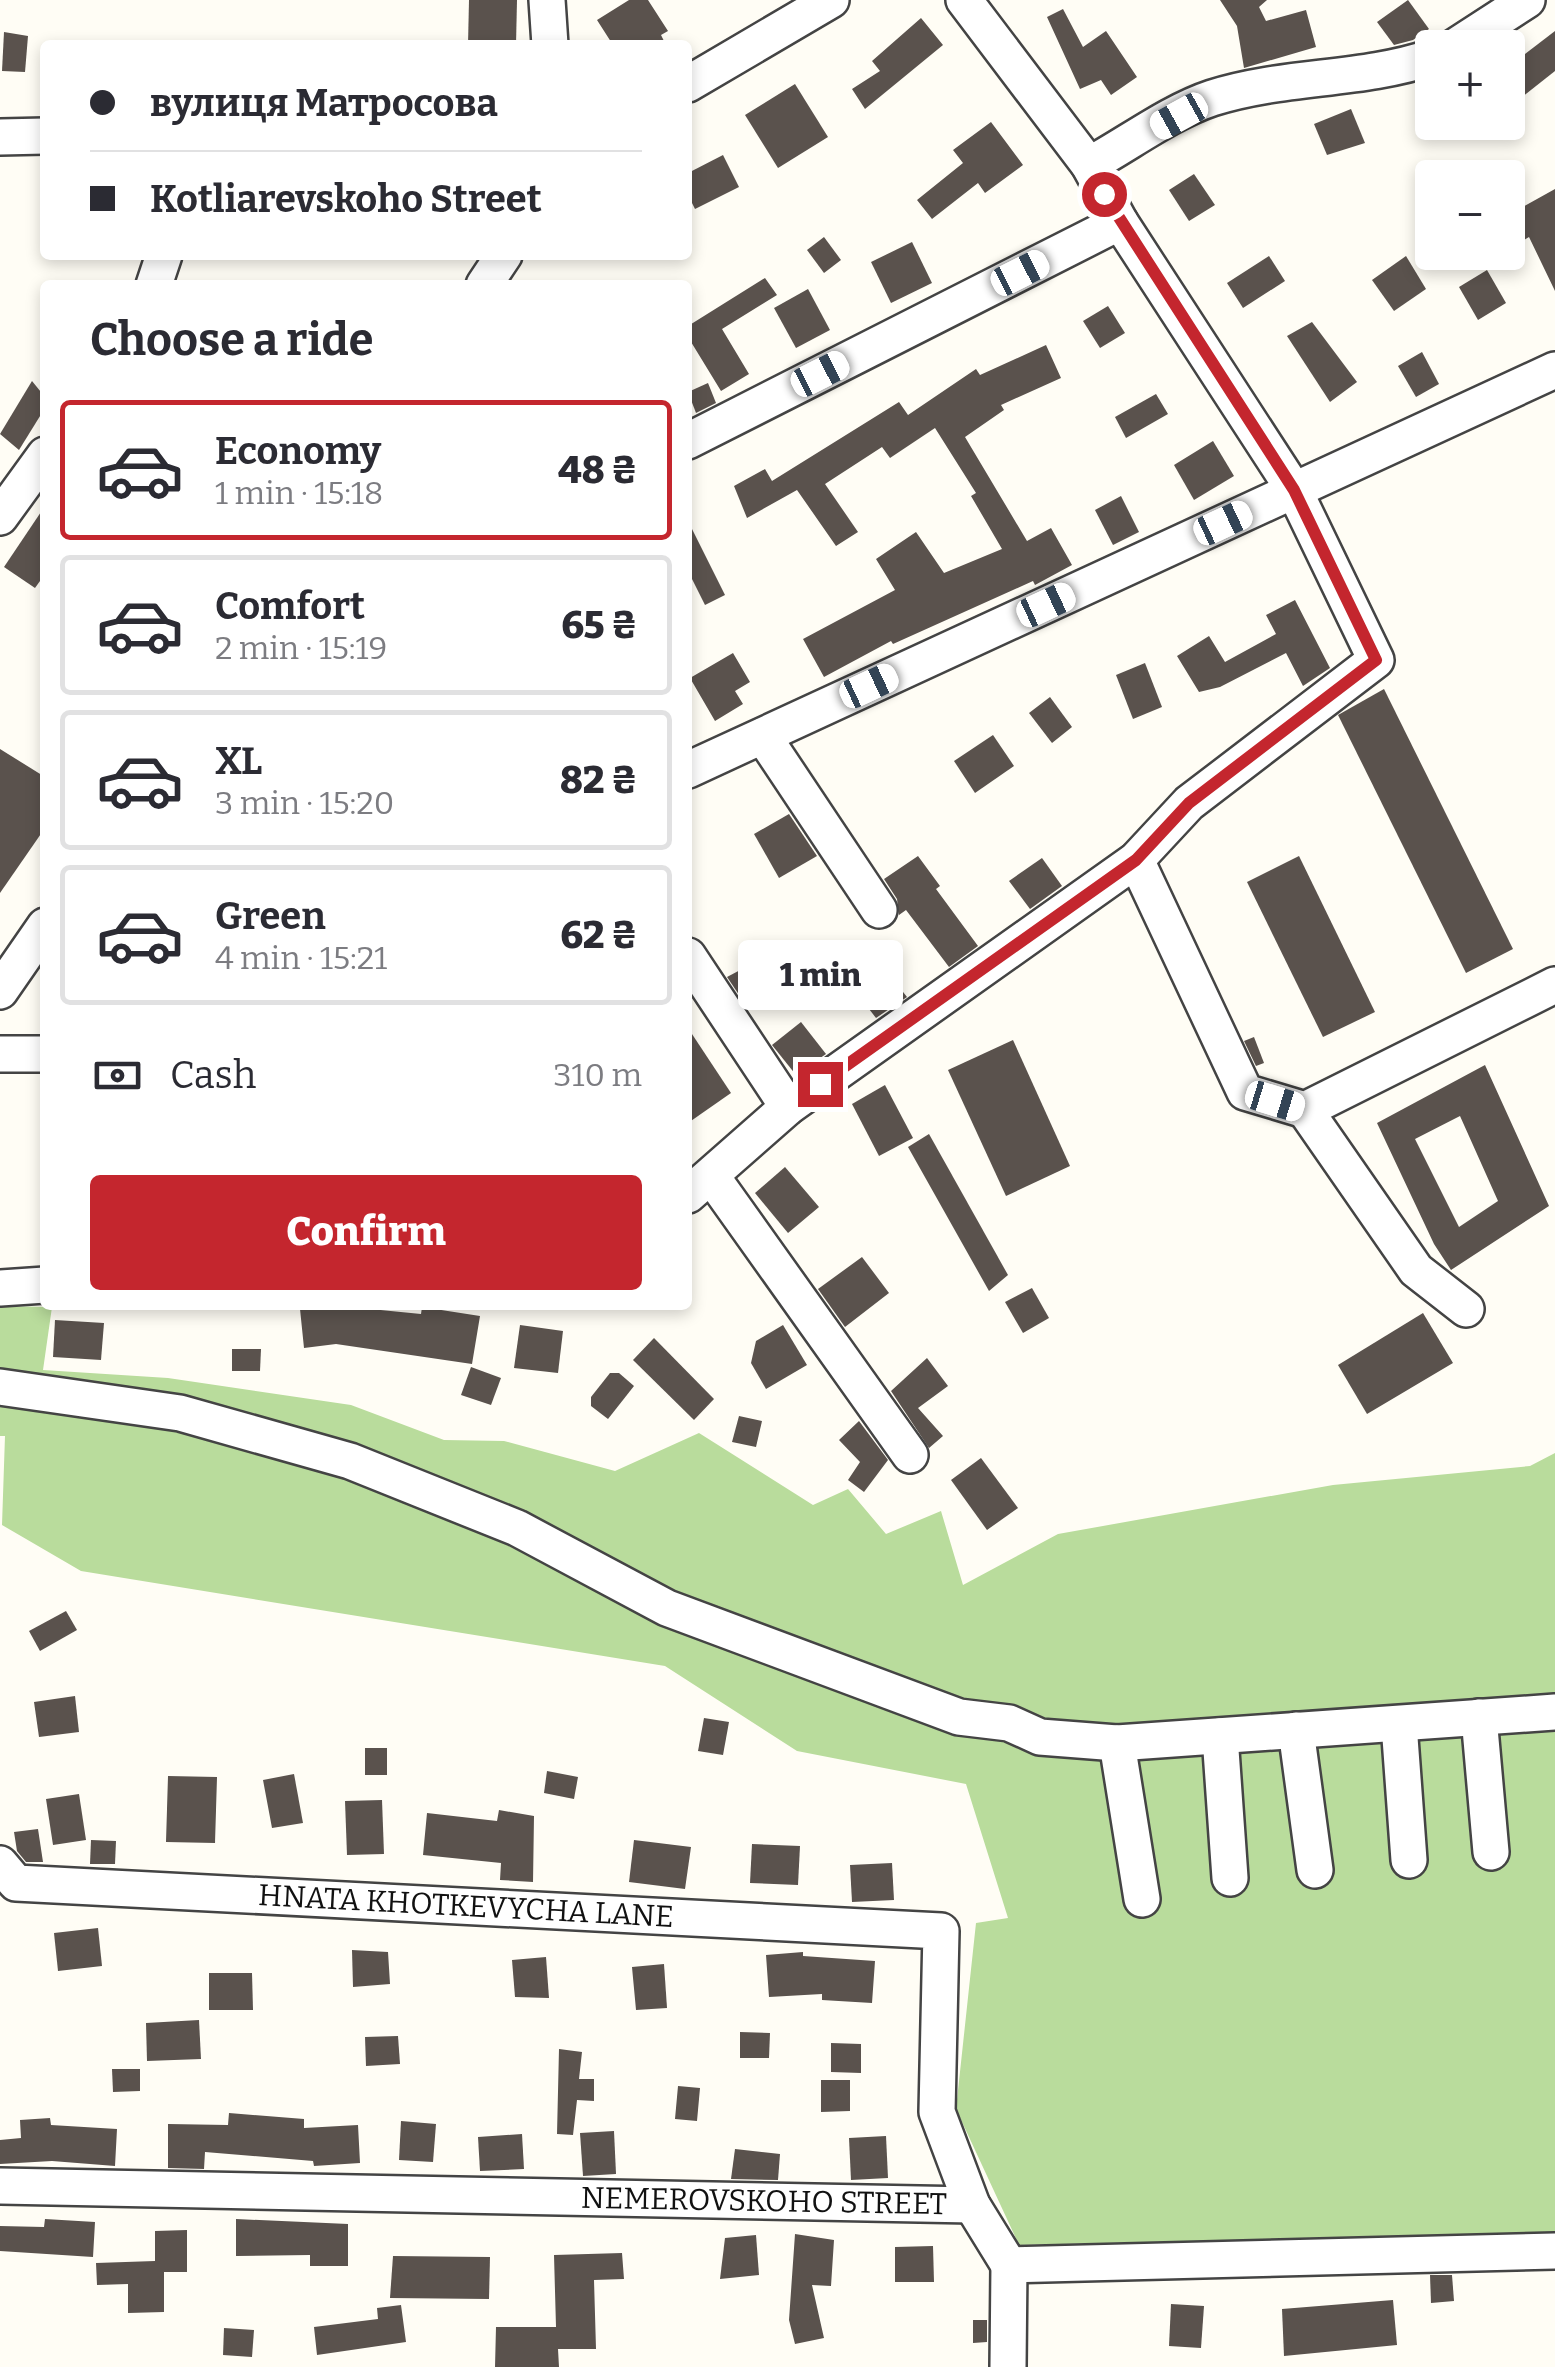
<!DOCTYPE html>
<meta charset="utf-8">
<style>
body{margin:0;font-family:Bitter,serif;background:#f7f7f7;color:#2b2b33;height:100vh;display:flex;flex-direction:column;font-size:38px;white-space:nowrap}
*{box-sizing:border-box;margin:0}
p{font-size:32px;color:#7c7c81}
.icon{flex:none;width:55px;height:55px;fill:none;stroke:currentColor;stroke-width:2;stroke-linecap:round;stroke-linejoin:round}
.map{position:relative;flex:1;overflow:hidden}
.details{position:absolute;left:40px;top:280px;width:652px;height:1030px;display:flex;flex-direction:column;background:#fff;border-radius:10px;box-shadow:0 5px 15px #0003}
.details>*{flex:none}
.guide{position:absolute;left:40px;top:40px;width:652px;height:220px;border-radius:10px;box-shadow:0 5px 15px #0003;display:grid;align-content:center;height:220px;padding:0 50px;background:#fff}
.buttons{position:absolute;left:1415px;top:30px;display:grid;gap:20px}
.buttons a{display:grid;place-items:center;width:110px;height:110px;border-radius:10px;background:#fff;box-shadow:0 5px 15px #0003;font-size:50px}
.end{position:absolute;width:45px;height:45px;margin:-22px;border:12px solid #c4262e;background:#fff;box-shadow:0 0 0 5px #fff}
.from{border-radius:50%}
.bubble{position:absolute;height:70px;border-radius:10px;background:#fff;box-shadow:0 5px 15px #0003;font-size:32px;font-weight:800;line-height:70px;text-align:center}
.car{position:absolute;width:30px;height:60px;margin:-30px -15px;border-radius:12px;box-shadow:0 0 8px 2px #0007;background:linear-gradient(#fff 24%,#345 0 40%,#fff 0 76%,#345 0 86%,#fff 0)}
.guide b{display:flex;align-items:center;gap:35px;height:95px;font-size:38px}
.guide b+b{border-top:2px solid #e1e1e2}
.guide i{width:25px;height:25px;background:#2b2b33}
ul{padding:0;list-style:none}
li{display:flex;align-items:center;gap:30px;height:140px;margin:0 20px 15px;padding:0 30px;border:5px solid #e1e1e2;border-radius:10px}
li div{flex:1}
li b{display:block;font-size:38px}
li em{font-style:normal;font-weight:800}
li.selected{border-color:#c4262e}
li>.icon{width:90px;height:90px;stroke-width:1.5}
h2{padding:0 50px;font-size:45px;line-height:120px}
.pay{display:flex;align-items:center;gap:25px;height:110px;padding:0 50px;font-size:38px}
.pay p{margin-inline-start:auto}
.action{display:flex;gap:20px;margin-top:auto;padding:20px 50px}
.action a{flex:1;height:115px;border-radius:10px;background:#c4262e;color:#fff;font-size:40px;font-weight:800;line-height:115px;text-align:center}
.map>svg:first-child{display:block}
</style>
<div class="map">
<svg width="1555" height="2367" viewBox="0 0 1555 2367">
<rect width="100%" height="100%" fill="#fffdf5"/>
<path fill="#b9dc9c" d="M 0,1306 L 52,1307 L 43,1370 L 168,1378 L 351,1405 L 444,1440 L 504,1441 L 615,1471 L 699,1433 L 813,1505 L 848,1489 L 886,1534 L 941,1511 L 963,1585 L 1058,1534 L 1333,1485 L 1530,1466 L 1555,1453 L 1555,2233 L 1019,2245 L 956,2109 L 976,1923 L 1008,1918 L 966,1784 L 797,1751 L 665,1666 L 81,1571 L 2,1525 L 5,1436 L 0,1436 Z"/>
<g fill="#5a524d" fill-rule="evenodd">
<path d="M 469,0 L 517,0 L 516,45 L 468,45 Z"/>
<path d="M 629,0 L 648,0 L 668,31 L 661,35 L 666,45 L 613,45 L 597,20 Z"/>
<path d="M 1220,0 L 1267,0 L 1259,7 L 1266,21 L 1306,10 L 1316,47 L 1244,68 L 1237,26 Z"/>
<path d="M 1408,0 L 1429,29 L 1413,40 L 1394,45 L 1377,22 Z"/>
<path d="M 1063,9 L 1083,47 L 1106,31 L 1137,77 L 1111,95 L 1101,80 L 1080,89 L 1047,17 Z"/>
<path d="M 921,18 L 943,45 L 865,109 L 852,89 L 880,71 L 872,61 Z"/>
<path d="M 1555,31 L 1555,71 L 1522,97 L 1508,67 Z"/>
<path d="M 4,32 L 28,36 L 25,72 L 2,71 Z"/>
<path d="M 795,84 L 828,137 L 778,168 L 745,115 Z"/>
<path d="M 1351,109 L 1365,143 L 1327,155 L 1314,124 Z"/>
<path d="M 991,122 L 1023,165 L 985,193 L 978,183 L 932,219 L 917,200 L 963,163 L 953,150 Z"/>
<path d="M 723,155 L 739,187 L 695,209 L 688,195 L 688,173 Z"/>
<path d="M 1194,174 L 1215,205 L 1189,221 L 1169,190 Z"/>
<path d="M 1555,189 L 1555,291 L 1529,237 L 1519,243 L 1508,223 L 1508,215 Z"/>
<path d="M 824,237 L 841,260 L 824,273 L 807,250 Z"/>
<path d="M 912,242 L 932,283 L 891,303 L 871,262 Z"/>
<path d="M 1269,256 L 1285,281 L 1243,308 L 1227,283 Z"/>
<path d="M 1406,256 L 1426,289 L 1394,311 L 1372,280 Z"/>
<path d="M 1487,270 L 1506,303 L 1478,320 L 1459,287 Z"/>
<path d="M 765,278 L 777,295 L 722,329 L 749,374 L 721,391 L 688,337 L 688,326 Z"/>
<path d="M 808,289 L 830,330 L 796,348 L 774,308 Z"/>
<path d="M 1108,306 L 1125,333 L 1100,348 L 1083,321 Z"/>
<path d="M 1312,322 L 1357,382 L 1330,402 L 1287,336 Z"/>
<path d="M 1046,345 L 1061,378 L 1001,405 L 1004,410 L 965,437 L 1027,541 L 1051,528 L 1072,565 L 1035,585 L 1033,581 L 893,644 L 891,641 L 824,677 L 803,639 L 895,590 L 876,559 L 916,532 L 944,573 L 1002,549 L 971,496 L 976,493 L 935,428 L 890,458 L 882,447 L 825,484 L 858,532 L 836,546 L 797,490 L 747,518 L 734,486 L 765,469 L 772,481 L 899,402 L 908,415 L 976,369 L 980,375 Z"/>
<path d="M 1422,352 L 1439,384 L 1416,397 L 1398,366 Z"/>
<path d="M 32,381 L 45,397 L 45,408 L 19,450 L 0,434 Z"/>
<path d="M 708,383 L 716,403 L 696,413 L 688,392 Z"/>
<path d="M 1156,394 L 1168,414 L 1126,438 L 1115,417 Z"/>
<path d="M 1213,441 L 1234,476 L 1194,500 L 1174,465 Z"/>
<path d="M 1121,496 L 1139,532 L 1113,545 L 1095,510 Z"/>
<path d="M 45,506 L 45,574 L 35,588 L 4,567 Z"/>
<path d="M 688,521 L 725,595 L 705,605 L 688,571 Z"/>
<path d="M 1295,600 L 1330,668 L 1303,686 L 1286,653 L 1220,687 L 1199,692 L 1177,656 L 1209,636 L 1225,662 L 1276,634 L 1266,615 Z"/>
<path d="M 733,653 L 750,682 L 735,691 L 743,704 L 715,721 L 690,678 Z"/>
<path d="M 1145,663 L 1162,707 L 1133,719 L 1116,675 Z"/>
<path d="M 1384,689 L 1513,949 L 1466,973 L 1338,715 Z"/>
<path d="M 1050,697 L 1072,727 L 1052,743 L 1029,713 Z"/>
<path d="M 993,735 L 1014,766 L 975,793 L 954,761 Z"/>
<path d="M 0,749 L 45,777 L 45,828 L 0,893 Z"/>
<path d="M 789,814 L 817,856 L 779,878 L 754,834 Z"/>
<path d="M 918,856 L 940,886 L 936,889 L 978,946 L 949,967 L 906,910 L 899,915 L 897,899 L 884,879 Z"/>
<path d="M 1299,856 L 1375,1012 L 1323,1037 L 1247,882 Z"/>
<path d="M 1042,858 L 1062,886 L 1030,909 L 1009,881 Z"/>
<path d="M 761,959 L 779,991 L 748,1008 L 727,977 Z"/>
<path d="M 888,973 L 907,997 L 876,1018 L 859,996 Z"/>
<path d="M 801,1022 L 826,1054 L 796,1075 L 772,1045 Z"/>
<path d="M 688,1028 L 731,1093 L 688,1123 Z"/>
<path d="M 1254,1037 L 1264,1063 L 1256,1066 L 1244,1041 Z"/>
<path d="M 1013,1040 L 1070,1166 L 1006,1196 L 948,1070 Z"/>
<path d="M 1485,1065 L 1549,1206 L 1451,1270 L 1434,1244 L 1377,1123 ZM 1460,1116 L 1498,1201 L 1459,1227 L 1415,1139 Z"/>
<path d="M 885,1085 L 913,1138 L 879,1156 L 852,1104 Z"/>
<path d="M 929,1134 L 1008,1275 L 989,1291 L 908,1147 Z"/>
<path d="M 785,1167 L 819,1207 L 788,1233 L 755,1193 Z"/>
<path d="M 862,1257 L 889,1293 L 845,1327 L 818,1289 Z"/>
<path d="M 1032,1288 L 1049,1318 L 1023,1333 L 1005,1302 Z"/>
<path d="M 330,1305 L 421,1314 L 422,1307 L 480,1316 L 472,1364 L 336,1344 L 304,1348 L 300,1309 Z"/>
<path d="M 1423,1313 L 1453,1363 L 1367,1414 L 1338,1365 Z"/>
<path d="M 55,1320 L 104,1323 L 101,1360 L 53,1357 Z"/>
<path d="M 520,1325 L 563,1331 L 558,1373 L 514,1368 Z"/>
<path d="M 783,1325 L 807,1365 L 766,1389 L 751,1363 L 756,1341 Z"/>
<path d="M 654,1338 L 714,1399 L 694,1420 L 633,1360 Z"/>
<path d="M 232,1349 L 261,1349 L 260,1371 L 232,1371 Z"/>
<path d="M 927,1358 L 948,1386 L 918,1408 L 943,1436 L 929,1448 L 891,1391 Z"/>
<path d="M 471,1367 L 501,1378 L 491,1405 L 461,1395 Z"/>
<path d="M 610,1373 L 619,1373 L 634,1386 L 608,1419 L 591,1406 L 591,1397 Z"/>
<path d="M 739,1416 L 762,1421 L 756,1447 L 732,1442 Z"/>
<path d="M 859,1421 L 888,1460 L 864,1492 L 848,1480 L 860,1462 L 839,1440 Z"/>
<path d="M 981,1458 L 1018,1508 L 987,1530 L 951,1480 Z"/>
<path d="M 66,1611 L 77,1630 L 40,1651 L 29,1631 Z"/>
<path d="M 75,1696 L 79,1732 L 39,1737 L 34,1702 Z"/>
<path d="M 704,1718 L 729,1722 L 723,1755 L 698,1751 Z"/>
<rect x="365" y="1748" width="22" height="27"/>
<path d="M 547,1771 L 578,1777 L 574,1799 L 544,1793 Z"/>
<path d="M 294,1774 L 303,1823 L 272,1828 L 263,1780 Z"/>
<path d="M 168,1776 L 217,1777 L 215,1843 L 166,1842 Z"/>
<path d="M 79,1794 L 86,1840 L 53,1845 L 46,1799 Z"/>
<path d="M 382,1800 L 384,1854 L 347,1855 L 345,1801 Z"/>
<path d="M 499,1810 L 534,1816 L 533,1882 L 500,1880 L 501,1863 L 423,1855 L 427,1813 L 497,1821 Z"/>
<path d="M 38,1829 L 43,1862 L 26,1862 L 17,1851 L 14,1832 Z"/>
<path d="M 91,1840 L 116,1841 L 115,1864 L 90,1864 Z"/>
<path d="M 634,1840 L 691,1847 L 685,1889 L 629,1882 Z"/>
<path d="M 752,1844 L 800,1846 L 798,1885 L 750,1883 Z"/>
<path d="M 892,1863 L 894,1900 L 852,1902 L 850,1865 Z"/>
<path d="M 98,1928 L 102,1966 L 58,1971 L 54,1933 Z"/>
<path d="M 352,1950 L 388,1952 L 390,1984 L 353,1987 Z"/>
<path d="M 803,1952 L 803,1956 L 875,1961 L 872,2003 L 822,2000 L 822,1994 L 769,1997 L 766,1955 Z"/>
<path d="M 546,1957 L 549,1998 L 515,1997 L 512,1960 Z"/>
<path d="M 664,1964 L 667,2008 L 636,2010 L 632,1967 Z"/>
<path d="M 209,1973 L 252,1973 L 253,2010 L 209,2010 Z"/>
<path d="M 199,2020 L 201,2059 L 147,2061 L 146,2023 Z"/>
<path d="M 740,2032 L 770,2033 L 769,2058 L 740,2058 Z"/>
<path d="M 398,2036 L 400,2064 L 366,2066 L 365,2037 Z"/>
<path d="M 831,2043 L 861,2044 L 861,2073 L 831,2072 Z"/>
<path d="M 559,2049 L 582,2052 L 579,2079 L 594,2079 L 594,2101 L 577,2100 L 573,2135 L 557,2134 Z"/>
<path d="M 112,2069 L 140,2069 L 140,2091 L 113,2092 Z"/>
<path d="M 821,2080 L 850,2080 L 850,2111 L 821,2112 Z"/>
<path d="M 678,2086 L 700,2088 L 697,2121 L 675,2119 Z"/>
<path d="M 229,2113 L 304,2119 L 304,2128 L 358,2125 L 360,2163 L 314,2166 L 313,2161 L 205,2152 L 204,2169 L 168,2168 L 168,2124 L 228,2125 Z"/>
<path d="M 50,2118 L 51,2125 L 117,2129 L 115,2166 L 52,2161 L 0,2164 L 0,2140 L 21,2138 L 20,2120 Z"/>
<path d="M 401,2121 L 436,2124 L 433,2162 L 399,2160 Z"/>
<path d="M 614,2131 L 616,2174 L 583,2176 L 580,2133 Z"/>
<path d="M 522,2134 L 524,2169 L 480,2171 L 478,2137 Z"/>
<path d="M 886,2136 L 888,2178 L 851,2180 L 849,2138 Z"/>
<path d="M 735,2149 L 780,2154 L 778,2180 L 731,2179 Z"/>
<path d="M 45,2219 L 95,2222 L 93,2257 L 0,2251 L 0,2226 L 44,2227 Z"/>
<path d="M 236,2219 L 348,2224 L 348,2266 L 310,2266 L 310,2255 L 236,2256 Z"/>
<path d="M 187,2230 L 187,2272 L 164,2272 L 164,2312 L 128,2313 L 128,2284 L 97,2285 L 96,2263 L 155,2261 L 155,2231 Z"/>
<path d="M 795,2234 L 834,2240 L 831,2286 L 812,2285 L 824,2338 L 795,2344 L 789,2320 Z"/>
<path d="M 756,2235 L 759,2275 L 720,2279 L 725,2238 Z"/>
<path d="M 933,2246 L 934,2282 L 895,2282 L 895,2247 Z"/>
<path d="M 622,2253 L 624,2279 L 594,2280 L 596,2349 L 558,2349 L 559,2367 L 495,2367 L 496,2327 L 556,2327 L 554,2255 Z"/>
<path d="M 393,2256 L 490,2257 L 489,2299 L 390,2298 Z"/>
<path d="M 1430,2275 L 1452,2275 L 1454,2301 L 1431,2303 Z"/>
<path d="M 1393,2300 L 1397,2345 L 1284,2356 L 1282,2309 Z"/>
<path d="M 1171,2304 L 1204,2306 L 1201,2348 L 1169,2346 Z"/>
<path d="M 401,2305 L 406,2342 L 317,2355 L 314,2327 L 378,2319 L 377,2308 Z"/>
<path d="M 973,2320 L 987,2320 L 987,2342 L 973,2343 Z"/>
<path d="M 224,2328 L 254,2330 L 252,2357 L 223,2355 Z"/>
</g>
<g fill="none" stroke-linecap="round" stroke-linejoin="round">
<g stroke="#444" stroke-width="40">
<g id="minor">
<path d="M 547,0 L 550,45"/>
<path d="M 1453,48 L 1527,0"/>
<path d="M 688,84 L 831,0"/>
<path d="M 0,137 L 45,136"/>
<path d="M 1089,165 C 1128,144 1170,112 1212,98 C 1284,75 1362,81 1432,57"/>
<path d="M 154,285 L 164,255"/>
<path d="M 484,285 L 504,255"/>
<path d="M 688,441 L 1120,222"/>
<path d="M 0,517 L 45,455"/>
<path d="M 763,736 L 879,910"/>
<path d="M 688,770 L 1555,370"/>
<path d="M 1136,860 L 1245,1092 L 1305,1110 L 1555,985"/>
<path d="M 688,956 L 788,1107"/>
<path d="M 0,991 L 45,926"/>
<path d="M 0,1054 L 45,1054"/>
<path d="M 1305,1110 L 1416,1270 L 1466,1309"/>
<path d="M 712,1177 L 910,1455"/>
<path d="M 688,1195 L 788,1107 L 1136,860 L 1189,803 L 1376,660 L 1294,490 L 1120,222 L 1089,165 L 964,0"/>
<path d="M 0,1288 L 45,1285"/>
<path d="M 0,1387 L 180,1413 L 350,1461 L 517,1528 L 667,1608 L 959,1717 L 1009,1723 L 1040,1737 L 1117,1743 L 1555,1712"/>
<path d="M 1479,1717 L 1491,1852"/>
<path d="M 1399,1724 L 1409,1860"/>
<path d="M 1296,1730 L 1315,1870"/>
<path d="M 1220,1736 L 1230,1878"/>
<path d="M 1117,1743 L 1142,1899"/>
<path d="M 0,1864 L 16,1883 L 941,1931 L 937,2112 L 972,2205 L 1009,2265 L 1555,2251"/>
<path d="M 0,2186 L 972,2205"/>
<path d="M 1008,2367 L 1009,2265"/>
</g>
</g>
<use href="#minor" stroke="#fff" stroke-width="35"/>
</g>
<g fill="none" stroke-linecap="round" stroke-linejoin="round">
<path stroke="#c4262e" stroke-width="12" d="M 820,1084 L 1136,860 L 1189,803 L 1376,660 L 1294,490 L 1104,194"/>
</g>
<g text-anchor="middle" stroke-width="10" stroke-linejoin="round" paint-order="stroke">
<g font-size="30" fill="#111" stroke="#fff">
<text transform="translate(466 1906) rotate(3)" y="10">HNATA KHOTKEVYCHA LANE</text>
<text transform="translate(764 2201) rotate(1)" y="10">NEMEROVSKOHO STREET</text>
</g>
</g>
</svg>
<div class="buttons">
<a>+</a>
<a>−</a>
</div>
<i class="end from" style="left:1104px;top:194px"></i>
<i class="end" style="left:820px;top:1084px"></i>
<div class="bubble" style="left:738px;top:940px;width:165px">1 min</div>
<i class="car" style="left:1179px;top:116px;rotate:241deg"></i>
<i class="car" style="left:1020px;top:273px;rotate:63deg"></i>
<i class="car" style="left:820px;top:374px;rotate:63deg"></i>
<i class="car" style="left:1223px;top:523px;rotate:65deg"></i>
<i class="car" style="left:1046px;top:605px;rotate:65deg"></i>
<i class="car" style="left:869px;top:686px;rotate:65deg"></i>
<i class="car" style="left:1275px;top:1101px;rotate:107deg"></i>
<div class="guide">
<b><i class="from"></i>вулиця Матросова</b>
<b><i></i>Kotliarevskoho Street</b>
</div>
<section class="details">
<h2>Choose a ride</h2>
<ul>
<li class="selected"><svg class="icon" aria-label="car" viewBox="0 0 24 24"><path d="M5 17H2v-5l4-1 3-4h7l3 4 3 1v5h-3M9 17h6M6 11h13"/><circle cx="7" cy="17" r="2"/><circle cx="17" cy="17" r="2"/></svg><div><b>Economy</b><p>1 min · 15:18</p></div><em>48 ₴</em></li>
<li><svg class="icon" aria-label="car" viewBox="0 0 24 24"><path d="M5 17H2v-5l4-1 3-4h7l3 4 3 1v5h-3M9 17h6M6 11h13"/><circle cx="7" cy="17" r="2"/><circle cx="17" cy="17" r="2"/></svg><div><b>Comfort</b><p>2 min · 15:19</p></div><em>65 ₴</em></li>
<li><svg class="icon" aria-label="car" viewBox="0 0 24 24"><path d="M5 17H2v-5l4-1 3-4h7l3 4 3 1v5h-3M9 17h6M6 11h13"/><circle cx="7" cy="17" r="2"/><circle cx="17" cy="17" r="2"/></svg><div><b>XL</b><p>3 min · 15:20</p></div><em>82 ₴</em></li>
<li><svg class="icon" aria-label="car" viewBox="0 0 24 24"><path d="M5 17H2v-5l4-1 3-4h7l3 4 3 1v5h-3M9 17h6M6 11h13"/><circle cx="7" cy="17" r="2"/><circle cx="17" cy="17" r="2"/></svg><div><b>Green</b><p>4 min · 15:21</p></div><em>62 ₴</em></li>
</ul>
<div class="pay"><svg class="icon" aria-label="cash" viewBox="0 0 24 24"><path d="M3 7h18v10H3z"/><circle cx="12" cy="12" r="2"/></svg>Cash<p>310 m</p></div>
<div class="action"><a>Confirm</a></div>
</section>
</div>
